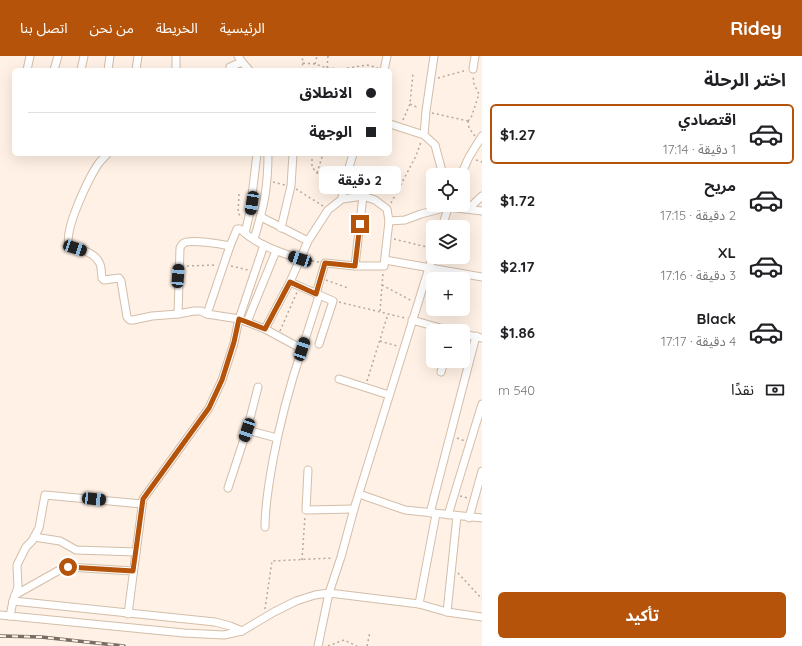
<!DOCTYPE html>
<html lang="ar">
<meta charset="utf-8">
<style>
body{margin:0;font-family:Quicksand,"Noto Sans Arabic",sans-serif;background:#f2f2f2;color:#202124;direction:rtl;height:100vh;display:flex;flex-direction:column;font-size:15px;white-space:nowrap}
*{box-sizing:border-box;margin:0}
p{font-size:13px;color:#757577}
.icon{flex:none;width:22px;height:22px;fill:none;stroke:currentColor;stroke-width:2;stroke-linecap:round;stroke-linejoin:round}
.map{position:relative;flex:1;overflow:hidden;direction:ltr}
.details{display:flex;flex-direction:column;background:#fff;width:320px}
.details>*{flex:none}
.hud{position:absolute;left:12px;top:12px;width:380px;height:88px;border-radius:6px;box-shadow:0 4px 16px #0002;direction:rtl;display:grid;align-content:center;height:88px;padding:0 16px;background:#fff}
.buttons{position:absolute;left:426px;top:112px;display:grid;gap:8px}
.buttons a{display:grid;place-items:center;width:44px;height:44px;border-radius:6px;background:#fff;box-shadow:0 4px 16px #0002;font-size:20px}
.end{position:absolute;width:18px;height:18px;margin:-9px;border:5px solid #b45309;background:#fff;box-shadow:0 0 0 2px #fff}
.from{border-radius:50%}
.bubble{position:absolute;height:28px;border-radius:6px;background:#fff;box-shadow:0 4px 16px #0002;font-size:13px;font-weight:700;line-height:28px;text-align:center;direction:rtl}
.car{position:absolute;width:12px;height:24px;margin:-12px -6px;border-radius:5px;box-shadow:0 0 3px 1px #0007;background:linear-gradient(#222 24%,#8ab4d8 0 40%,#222 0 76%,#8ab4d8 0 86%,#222 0)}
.hud b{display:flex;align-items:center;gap:14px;height:38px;font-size:15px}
.hud b+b{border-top:1px solid #e0e0e0}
.hud i{width:10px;height:10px;background:#202124}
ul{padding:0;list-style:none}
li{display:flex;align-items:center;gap:12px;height:60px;margin:0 8px 6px;padding:0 8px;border:2px solid transparent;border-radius:6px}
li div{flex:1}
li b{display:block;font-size:15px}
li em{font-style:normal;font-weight:700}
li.selected{border-color:#b45309}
li>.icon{width:36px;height:36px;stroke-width:1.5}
h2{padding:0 16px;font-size:18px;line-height:48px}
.pay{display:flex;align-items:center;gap:10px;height:44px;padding:0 16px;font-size:15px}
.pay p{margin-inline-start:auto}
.cta{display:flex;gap:8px;margin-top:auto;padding:8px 16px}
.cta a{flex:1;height:46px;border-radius:6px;background:#b45309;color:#fff;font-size:16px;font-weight:700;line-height:46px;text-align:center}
header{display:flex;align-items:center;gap:24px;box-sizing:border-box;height:56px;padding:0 20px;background:#b45309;color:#fff}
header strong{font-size:19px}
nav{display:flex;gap:22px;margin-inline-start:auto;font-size:14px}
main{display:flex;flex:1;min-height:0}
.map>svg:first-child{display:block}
</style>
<header>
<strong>Ridey</strong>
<nav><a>الرئيسية</a><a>الخريطة</a><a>من نحن</a><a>اتصل بنا</a></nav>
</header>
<main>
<section class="details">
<h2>اختر الرحلة</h2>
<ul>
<li class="selected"><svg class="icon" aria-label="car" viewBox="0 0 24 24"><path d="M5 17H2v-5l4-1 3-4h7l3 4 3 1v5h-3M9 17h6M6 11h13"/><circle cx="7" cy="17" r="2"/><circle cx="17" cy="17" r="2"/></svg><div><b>اقتصادي</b><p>1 دقيقة · 17:14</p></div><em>$1.27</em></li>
<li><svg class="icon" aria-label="car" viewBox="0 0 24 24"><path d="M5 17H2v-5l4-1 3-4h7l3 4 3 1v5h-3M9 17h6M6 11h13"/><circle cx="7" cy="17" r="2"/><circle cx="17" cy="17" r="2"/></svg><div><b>مريح</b><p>2 دقيقة · 17:15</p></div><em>$1.72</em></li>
<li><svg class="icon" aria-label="car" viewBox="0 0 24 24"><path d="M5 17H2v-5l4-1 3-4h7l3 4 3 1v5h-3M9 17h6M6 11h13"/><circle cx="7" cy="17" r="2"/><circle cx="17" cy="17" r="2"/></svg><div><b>XL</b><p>3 دقيقة · 17:16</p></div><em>$2.17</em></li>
<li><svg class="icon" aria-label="car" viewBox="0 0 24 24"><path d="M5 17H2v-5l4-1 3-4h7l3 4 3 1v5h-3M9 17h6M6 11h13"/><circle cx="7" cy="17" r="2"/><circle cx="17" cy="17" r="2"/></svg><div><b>Black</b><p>4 دقيقة · 17:17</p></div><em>$1.86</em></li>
</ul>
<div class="pay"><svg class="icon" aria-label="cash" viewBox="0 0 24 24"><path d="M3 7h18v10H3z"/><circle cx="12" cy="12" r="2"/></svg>نقدًا<p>540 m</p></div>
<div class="cta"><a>تأكيد</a></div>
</section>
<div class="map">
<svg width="482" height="590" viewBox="0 0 482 590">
<rect width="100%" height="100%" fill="#fff1e5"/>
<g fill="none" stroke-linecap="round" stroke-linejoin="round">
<g stroke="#d3bea9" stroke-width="9">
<g id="minor">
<path d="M 176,0 L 176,14"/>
<path d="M 238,0 L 242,6 L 249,14"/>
<path d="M 473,13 L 475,0"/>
<path d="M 27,14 L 30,0"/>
<path d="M 54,14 L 58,0"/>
<path d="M 81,14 L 84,0"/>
<path d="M 108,14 L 110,0"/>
<path d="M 136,14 L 138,0"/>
<path d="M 231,14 L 230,11 L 242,6"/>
<path d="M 384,14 L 387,0"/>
<path d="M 390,68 L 424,79 L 435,89 L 443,119"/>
<path d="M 424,79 L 426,55 L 434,0"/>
<path d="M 107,98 C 105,101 101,104 99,107 C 90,119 61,179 70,190 C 79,193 94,196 99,206 C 102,210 101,217 102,222 L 104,224 L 119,222 L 121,225 L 127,261 L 130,264 L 133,264 L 152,260 L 178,258 L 194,255 L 201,255 L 207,258 L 239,263 L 265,273 L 302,293 C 290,329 280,366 273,404 C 269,427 265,447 265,471"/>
<path d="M 461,119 L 469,101 L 482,80"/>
<path d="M 342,143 L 343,132 L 353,98"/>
<path d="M 468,153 L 482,140"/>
<path d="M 261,161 L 308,185"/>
<path d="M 389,165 L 405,164 L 421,158 L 448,151 L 482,155"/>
<path d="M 442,171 L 449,149"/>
<path d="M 281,172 L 291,130 L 293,98"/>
<path d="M 245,177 L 250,156 L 257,98"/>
<path d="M 254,183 C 264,151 268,131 268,98"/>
<path d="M 385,204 L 482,221"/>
<path d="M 355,210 L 363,140"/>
<path d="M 290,226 L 333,245 L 319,288"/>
<path d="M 178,258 L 180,192 C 181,190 182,188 184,187 C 191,183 221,188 230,190"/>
<path d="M 207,258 L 230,190 L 237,173 L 240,173 C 257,189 279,196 300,203"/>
<path d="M 412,264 L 451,275"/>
<path d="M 247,266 L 276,195"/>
<path d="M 265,273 L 290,226 L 308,185 L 328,154 L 342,143 L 363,140 L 375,144 L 387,153 L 389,165 L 384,210 L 355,210 L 325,207 L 316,238"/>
<path d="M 463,278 L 482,282"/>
<path d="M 302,293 L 319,240"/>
<path d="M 441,316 L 444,305"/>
<path d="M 339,323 L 389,339"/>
<path d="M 247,374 L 277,382"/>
<path d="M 308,414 L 306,454 L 354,453"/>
<path d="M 228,432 L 247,374 L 258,331"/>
<path d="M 359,438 L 405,454 L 482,462"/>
<path d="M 430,457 L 476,280"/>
<path d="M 448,459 L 482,348"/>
<path d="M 469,462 L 482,415"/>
<path d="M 34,481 L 60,485 L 76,494 L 136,496"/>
<path d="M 15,539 L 63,512 L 68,511 L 133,515"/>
<path d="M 13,545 L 215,566 L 230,570 L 242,575"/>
<path d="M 419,548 L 436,458"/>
<path d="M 447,556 L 457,460"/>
<path d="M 128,558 L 143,443 L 209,352 L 222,324 L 234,287 L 239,263 L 264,189"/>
<path d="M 0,559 L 184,577 L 224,579 L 242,575 L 274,556 L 296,545 L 315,539 L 329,537 L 419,548 L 447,556 L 482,561"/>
<path d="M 10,560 L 13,545 L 18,531 L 17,509 L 26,491 L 32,485 L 39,472 L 45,439 L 142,448"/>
<path d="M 318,590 L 329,537 L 341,501 L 354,453 L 433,199"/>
</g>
</g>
<g stroke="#b5a99f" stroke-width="1.5" stroke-dasharray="2 3" stroke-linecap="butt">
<path d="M 303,7 L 315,8 L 327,12 L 342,13 L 367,9 L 378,12"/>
<path d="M 315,8 L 317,0"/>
<path d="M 327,12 L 328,0"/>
<path d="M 301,14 L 303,7 L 302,0"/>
<path d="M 438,22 L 467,14"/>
<path d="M 410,48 L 419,52"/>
<path d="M 432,57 L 468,65"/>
<path d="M 403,64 L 410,48 L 413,17"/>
<path d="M 468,65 L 471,62 L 479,38 L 474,28 L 473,19"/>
<path d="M 468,65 L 469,72 L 475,80"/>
<path d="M 312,98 L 312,111 L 317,117 L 338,129"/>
<path d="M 476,104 L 482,106"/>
<path d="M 317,117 L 323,98"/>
<path d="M 273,126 L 285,129"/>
<path d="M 296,133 L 323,150"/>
<path d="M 239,138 L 238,157 L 242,162"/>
<path d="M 391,147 L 416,100 L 421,86"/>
<path d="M 394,183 L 431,192"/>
<path d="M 307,204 L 319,206"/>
<path d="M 187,210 L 217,209"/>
<path d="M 231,210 L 248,214"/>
<path d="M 326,224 L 348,232"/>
<path d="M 382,229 L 412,245"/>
<path d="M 339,246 L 405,262"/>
<path d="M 380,255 L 383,217"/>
<path d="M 280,275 L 297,236"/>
<path d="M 380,285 L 397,290"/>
<path d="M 367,325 L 388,258"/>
<path d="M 457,382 L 465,385"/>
<path d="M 460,440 L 468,442"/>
<path d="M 302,504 L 305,460"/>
<path d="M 458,517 L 482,543"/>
<path d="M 265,553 L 272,505 L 333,502"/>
<path d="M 328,590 L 344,584 L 357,590"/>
<path d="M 367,590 L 370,576"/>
</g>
<use href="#minor" stroke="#fff" stroke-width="7"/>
<g stroke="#776d64" stroke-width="3.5">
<path id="rail" d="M 0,580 L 41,581 L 124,590"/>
</g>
<use href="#rail" stroke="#fff1e5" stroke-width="2" stroke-dasharray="6" stroke-linecap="butt"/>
</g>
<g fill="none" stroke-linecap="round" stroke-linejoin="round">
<path stroke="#b45309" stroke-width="5" d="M 68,511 L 133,515 L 143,443 L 209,352 L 222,324 L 234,286 L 239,263 L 265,273 L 290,226 L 316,238 L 325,207 L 355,210 L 360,168"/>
</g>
</svg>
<div class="buttons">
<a><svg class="icon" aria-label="locate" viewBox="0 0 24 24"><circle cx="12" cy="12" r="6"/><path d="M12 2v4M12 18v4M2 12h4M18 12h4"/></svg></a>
<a><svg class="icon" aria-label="layers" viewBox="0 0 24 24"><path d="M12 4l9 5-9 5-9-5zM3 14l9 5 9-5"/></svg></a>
<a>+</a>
<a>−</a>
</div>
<i class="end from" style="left:68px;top:511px"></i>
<i class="end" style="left:360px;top:168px"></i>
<div class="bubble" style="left:319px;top:110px;width:82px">2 دقيقة</div>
<i class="car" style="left:252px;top:147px;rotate:189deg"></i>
<i class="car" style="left:75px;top:192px;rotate:108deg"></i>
<i class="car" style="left:300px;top:203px;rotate:288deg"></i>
<i class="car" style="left:178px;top:220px;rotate:4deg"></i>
<i class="car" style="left:302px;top:293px;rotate:18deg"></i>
<i class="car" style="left:247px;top:374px;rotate:198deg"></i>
<i class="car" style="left:94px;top:443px;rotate:96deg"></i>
<div class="hud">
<b><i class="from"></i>الانطلاق</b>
<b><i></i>الوجهة</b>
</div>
</div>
</main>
